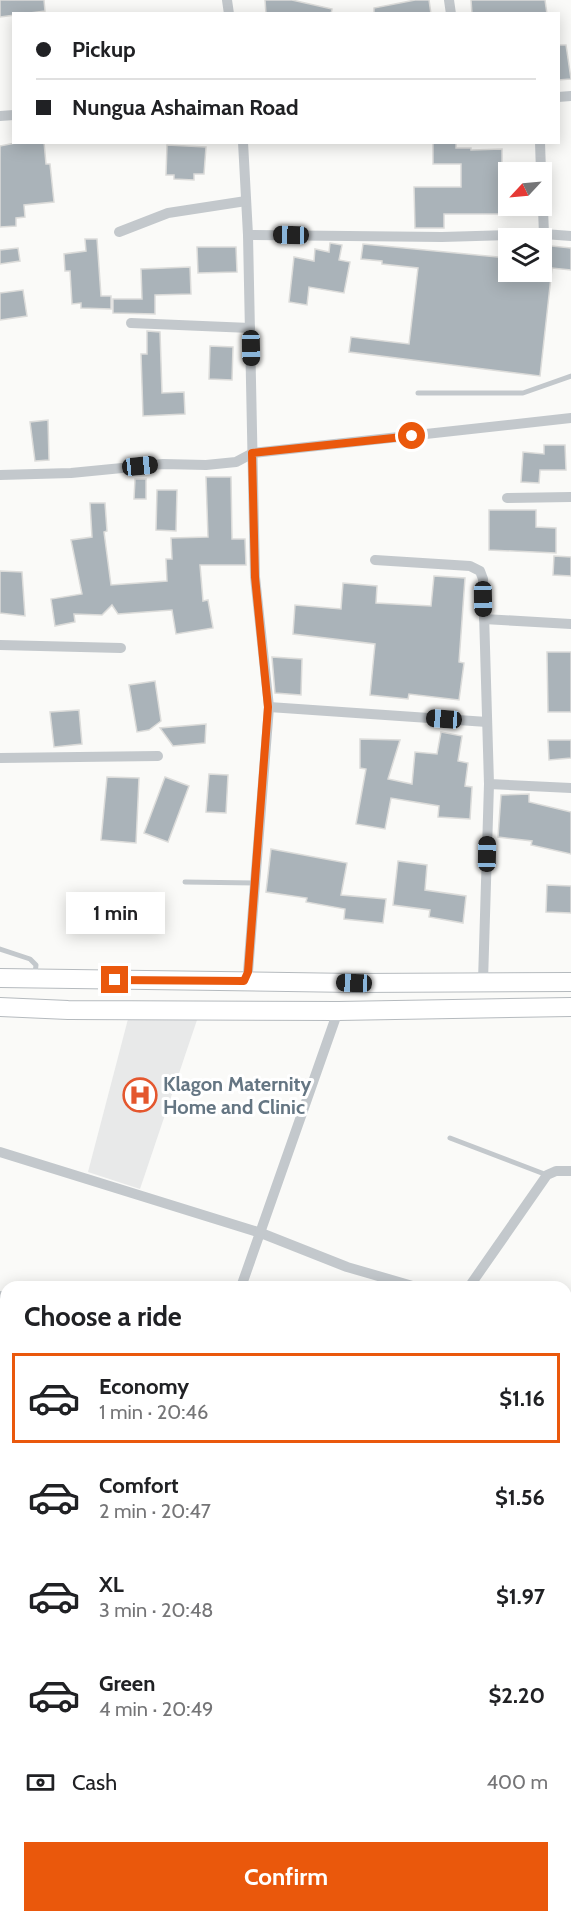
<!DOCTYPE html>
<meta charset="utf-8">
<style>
body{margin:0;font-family:Cabin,sans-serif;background:#f2f2f2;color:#202124;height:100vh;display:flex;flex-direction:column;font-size:22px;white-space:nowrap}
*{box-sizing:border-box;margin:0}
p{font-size:20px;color:#757577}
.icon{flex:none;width:33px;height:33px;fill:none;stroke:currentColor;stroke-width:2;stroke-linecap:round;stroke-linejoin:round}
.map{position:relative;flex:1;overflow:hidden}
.side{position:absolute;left:0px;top:1281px;width:572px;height:642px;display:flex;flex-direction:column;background:#fff;border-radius:18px 18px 0 0;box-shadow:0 3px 15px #0003}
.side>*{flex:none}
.guide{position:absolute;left:12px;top:12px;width:548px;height:132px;border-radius:0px;box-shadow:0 3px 15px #0003;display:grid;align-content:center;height:132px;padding:0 24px;background:#fff}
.needle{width:39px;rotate:244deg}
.tools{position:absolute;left:498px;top:162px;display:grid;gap:12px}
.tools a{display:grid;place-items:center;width:54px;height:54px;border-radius:0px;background:#fff;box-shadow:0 3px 15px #0003;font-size:30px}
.end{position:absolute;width:27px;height:27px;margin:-14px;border:8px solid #ea580c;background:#fff;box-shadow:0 0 0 3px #fff}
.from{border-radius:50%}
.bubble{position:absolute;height:42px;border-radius:0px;background:#fff;box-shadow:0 3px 15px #0003;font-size:20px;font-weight:700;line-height:42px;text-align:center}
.car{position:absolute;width:18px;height:36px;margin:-18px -9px;border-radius:8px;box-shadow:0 0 4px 2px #0007;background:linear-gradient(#222 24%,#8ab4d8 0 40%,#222 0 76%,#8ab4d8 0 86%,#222 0)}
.guide b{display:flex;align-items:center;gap:21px;height:57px;font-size:22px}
.guide b+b{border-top:2px solid #e0e0e0}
.guide i{width:15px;height:15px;background:#202124}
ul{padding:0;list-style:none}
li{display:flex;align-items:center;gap:18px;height:90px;margin:0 12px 9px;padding:0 12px;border:3px solid transparent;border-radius:0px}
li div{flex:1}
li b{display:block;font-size:22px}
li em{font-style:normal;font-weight:700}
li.active{border-color:#ea580c}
li>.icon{width:54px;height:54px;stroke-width:1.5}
h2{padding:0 24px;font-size:27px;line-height:72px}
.pay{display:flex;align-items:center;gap:15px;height:66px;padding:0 24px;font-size:22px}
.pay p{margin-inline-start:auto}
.action{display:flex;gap:12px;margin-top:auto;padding:12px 24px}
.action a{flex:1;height:69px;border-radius:0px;background:#ea580c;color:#fff;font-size:24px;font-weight:700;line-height:69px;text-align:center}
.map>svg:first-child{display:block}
</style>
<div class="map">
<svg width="571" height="1923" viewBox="0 0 571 1923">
<rect width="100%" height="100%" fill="#fafaf8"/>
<path fill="#e8e9e9" d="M 198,1017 L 140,1189 L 88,1172 L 128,1019 Z"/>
<g fill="#aab3b9" stroke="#dcdcda" stroke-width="1.5">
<path d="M 0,0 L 44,0 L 45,11 L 0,17 Z"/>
<path d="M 265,0 L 292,0 L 332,9 L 331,14 L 266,14 Z"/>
<path d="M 415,0 L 429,0 L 431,14 L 374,14 L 374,8 Z"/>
<path d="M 471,0 L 545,0 L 547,14 L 472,14 Z"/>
<path d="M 558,45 L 566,45 L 571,79 L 558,80 Z"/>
<path d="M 20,142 L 44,142 L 46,164 L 50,164 L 54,202 L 24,205 L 25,217 L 16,218 L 16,226 L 0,227 L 0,146 Z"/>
<path d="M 433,142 L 456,142 L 456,148 L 471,148 L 471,150 L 502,149 L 502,214 L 444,214 L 444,228 L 415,228 L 414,187 L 461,187 L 461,164 L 433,164 Z"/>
<path d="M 167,145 L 206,147 L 204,174 L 194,174 L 194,180 L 174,179 L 174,175 L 166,175 Z"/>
<path d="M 85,239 L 97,239 L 101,296 L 111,296 L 111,309 L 81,308 L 81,303 L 72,304 L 70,271 L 65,271 L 64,254 L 86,251 Z"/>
<path d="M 330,243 L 342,245 L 339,260 L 350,262 L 344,293 L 309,287 L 307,305 L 289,302 L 294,257 L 314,261 L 315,249 L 329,252 Z"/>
<path d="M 363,244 L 508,258 L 508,272 L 542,272 L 542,245 L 571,248 L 571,270 L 552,268 L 540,376 L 349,352 L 351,337 L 409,344 L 418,268 L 382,264 L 382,261 L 361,259 Z"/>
<path d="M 197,247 L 236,247 L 237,272 L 198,273 Z"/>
<path d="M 18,248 L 20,261 L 0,264 L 0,250 Z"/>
<path d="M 190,267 L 191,294 L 155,295 L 155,314 L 113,313 L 113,299 L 142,299 L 141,269 Z"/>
<path d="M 23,290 L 27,316 L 0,320 L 0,293 Z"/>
<path d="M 147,331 L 160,332 L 162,393 L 184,392 L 185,414 L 143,416 L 141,354 L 147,354 Z"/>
<path d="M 210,346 L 233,347 L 232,380 L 209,379 Z"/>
<path d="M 48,420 L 49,460 L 35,461 L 30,422 Z"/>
<path d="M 544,445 L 565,445 L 566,470 L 540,470 L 539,483 L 521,482 L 523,452 L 544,454 Z"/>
<path d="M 206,477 L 231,477 L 232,539 L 245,539 L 246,565 L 200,565 L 203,601 L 208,600 L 213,628 L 176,634 L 172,610 L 118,614 L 112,605 L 102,615 L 74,614 L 75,622 L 55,626 L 51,599 L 82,594 L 71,540 L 92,537 L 90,503 L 105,503 L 107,531 L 104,532 L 111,585 L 167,581 L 166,559 L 172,559 L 171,538 L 208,537 Z"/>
<path d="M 135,479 L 146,479 L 146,499 L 134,499 Z"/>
<path d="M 157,490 L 177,490 L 176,531 L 156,530 Z"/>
<path d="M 489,510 L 536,510 L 536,527 L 556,528 L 556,553 L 489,550 Z"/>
<path d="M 554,556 L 571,557 L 571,576 L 553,575 Z"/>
<path d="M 0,571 L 22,572 L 25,616 L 0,613 Z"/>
<path d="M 434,576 L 465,578 L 459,662 L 464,663 L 459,700 L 409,694 L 408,699 L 370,695 L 375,644 L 293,634 L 295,605 L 341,609 L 343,583 L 377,586 L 376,603 L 431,606 Z"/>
<path d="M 547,652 L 571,652 L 571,712 L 548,712 Z"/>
<path d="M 272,657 L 302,659 L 301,695 L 275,693 Z"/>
<path d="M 155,681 L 161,721 L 149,730 L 137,732 L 129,685 Z"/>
<path d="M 79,710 L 82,744 L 54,747 L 50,712 Z"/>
<path d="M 206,724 L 205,743 L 173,746 L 160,728 Z"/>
<path d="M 441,732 L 462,736 L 458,761 L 468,763 L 465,786 L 472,787 L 470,819 L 438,817 L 439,806 L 391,798 L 385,829 L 356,824 L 366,769 L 360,768 L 360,739 L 400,740 L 388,779 L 412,784 L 415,752 L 437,754 Z"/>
<path d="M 548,740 L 571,740 L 571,758 L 549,760 Z"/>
<path d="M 209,774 L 228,775 L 226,813 L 206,812 Z"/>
<path d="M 107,777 L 139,778 L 136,843 L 101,840 Z"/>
<path d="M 165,777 L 189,786 L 168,842 L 144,833 Z"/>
<path d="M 529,794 L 529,802 L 571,812 L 571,854 L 531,845 L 532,841 L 498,837 L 501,795 Z"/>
<path d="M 271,849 L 347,863 L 341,895 L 386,899 L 383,923 L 344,919 L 345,909 L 306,902 L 307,898 L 266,892 Z"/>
<path d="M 398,861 L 427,865 L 425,890 L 466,896 L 463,923 L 429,917 L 430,910 L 393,905 Z"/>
<path d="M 547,885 L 571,886 L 571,913 L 546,912 Z"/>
</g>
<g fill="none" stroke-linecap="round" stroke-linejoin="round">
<g stroke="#b5babe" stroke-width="20">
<g id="primary">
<path d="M 0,978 L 354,983 L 571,982"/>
<path d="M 0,1007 L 68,1010 L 338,1011 L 571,1007"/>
</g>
</g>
<g stroke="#c3c8cc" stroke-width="5">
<path d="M 418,393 L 523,393 L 571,376"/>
<path d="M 185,882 L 255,883"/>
<path d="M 0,949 L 30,959 L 36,965 L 35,974"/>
<path d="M 450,1138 L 547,1175"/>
</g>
<g stroke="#c3c8cc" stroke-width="10">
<path d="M 227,0 L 229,14"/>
<path d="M 449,0 L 451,14"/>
<path d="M 558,97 L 571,96"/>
<path d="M 0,116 L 14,115"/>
<path d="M 243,142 L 248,235 L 255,577 L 269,707 L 248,972 L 244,981"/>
<path d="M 540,142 L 541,172"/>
<path d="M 542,185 L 544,234"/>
<path d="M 119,232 L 168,213 L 246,201"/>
<path d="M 248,235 L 442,237 L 544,234 L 571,236"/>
<path d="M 131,323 L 250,328"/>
<path d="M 0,475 L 71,473 L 163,464 L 206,465 L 236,462 L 253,453 L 571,418"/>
<path d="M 507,498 L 571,497"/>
<path d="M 375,560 L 470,566 L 480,571 L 483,579 L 489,784 L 483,981"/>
<path d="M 484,619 L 571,624"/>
<path d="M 0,645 L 121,648"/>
<path d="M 269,707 L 487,722"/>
<path d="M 0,758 L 158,756"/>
<path d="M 489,784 L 571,788"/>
<path d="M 0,1152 L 261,1233 L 347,1267 L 416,1287"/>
<path d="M 241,1287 L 338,1011"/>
<path d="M 469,1287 L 547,1175 L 556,1171 L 571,1171"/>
<path d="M 0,1296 L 6,1298"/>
<path d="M 566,1333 L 571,1334"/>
<path d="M 0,1451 L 6,1453"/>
<path d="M 566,1455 L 571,1449"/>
<path d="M 566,1466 L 571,1470"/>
<path d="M 566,1601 L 571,1602"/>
<path d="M 0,1607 L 6,1609"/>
<path d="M 0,1758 L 6,1763"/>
<path d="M 566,1774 L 571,1775"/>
<path d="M 566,1902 L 571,1904"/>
<path d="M 183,1917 L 190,1923"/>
<path d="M 247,1917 L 263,1923"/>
</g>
<use href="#primary" stroke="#fff" stroke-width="18"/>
</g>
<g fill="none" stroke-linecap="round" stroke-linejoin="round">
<path stroke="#ea580c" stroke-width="8" d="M 115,980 L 244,981 L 248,972 L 268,707 L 255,577 L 252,453 L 412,436"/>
</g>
<defs>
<g id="hospital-ring" transform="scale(1.725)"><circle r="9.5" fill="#fff" stroke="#e4572e" stroke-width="1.5"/><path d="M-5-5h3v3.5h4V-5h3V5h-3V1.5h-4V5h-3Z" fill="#e4572e"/></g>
</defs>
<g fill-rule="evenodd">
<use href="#hospital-ring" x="140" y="1095"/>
</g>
<g text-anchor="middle" stroke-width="6" stroke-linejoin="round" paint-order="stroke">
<g font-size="20" font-weight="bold" fill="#657683" stroke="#fff" text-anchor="start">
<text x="163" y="1091">Klagon Maternity<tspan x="163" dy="23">Home and Clinic</tspan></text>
</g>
</g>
</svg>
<div class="tools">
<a><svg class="needle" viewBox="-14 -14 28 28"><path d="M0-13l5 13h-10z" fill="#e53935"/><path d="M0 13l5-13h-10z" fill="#757577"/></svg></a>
<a><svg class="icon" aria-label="layers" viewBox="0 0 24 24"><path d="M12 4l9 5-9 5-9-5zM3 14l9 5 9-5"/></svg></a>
</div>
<i class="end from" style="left:412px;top:436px"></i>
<i class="end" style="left:115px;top:980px"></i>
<div class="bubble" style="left:66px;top:892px;width:99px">1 min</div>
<i class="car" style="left:291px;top:235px;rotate:271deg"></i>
<i class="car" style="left:251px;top:348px;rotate:179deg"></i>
<i class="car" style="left:140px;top:466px;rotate:84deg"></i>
<i class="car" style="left:483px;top:599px;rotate:179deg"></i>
<i class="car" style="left:444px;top:719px;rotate:274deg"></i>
<i class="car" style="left:487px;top:854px;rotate:1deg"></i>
<i class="car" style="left:354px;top:983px;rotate:272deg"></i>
<div class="guide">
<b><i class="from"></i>Pickup</b>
<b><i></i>Nungua Ashaiman Road</b>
</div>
<section class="side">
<h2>Choose a ride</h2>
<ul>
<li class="active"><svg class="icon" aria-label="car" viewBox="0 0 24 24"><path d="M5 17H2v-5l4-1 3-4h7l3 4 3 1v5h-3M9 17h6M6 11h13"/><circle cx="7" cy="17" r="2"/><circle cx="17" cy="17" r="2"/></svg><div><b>Economy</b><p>1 min · 20:46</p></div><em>$1.16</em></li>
<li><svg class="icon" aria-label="car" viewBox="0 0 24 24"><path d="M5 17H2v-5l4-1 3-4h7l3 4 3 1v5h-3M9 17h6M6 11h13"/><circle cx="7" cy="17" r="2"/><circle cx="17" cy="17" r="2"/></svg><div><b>Comfort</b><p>2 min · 20:47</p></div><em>$1.56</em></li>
<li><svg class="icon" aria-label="car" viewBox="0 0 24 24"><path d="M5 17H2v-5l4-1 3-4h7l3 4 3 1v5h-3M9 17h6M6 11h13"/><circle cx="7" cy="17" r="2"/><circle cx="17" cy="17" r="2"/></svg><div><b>XL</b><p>3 min · 20:48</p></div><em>$1.97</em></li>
<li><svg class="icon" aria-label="car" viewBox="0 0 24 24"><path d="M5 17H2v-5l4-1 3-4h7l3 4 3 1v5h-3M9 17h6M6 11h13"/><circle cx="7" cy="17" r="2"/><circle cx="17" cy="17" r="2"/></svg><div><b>Green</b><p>4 min · 20:49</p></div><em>$2.20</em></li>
</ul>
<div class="pay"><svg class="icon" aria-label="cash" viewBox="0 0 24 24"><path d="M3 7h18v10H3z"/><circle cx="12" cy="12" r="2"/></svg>Cash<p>400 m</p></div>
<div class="action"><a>Confirm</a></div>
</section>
</div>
